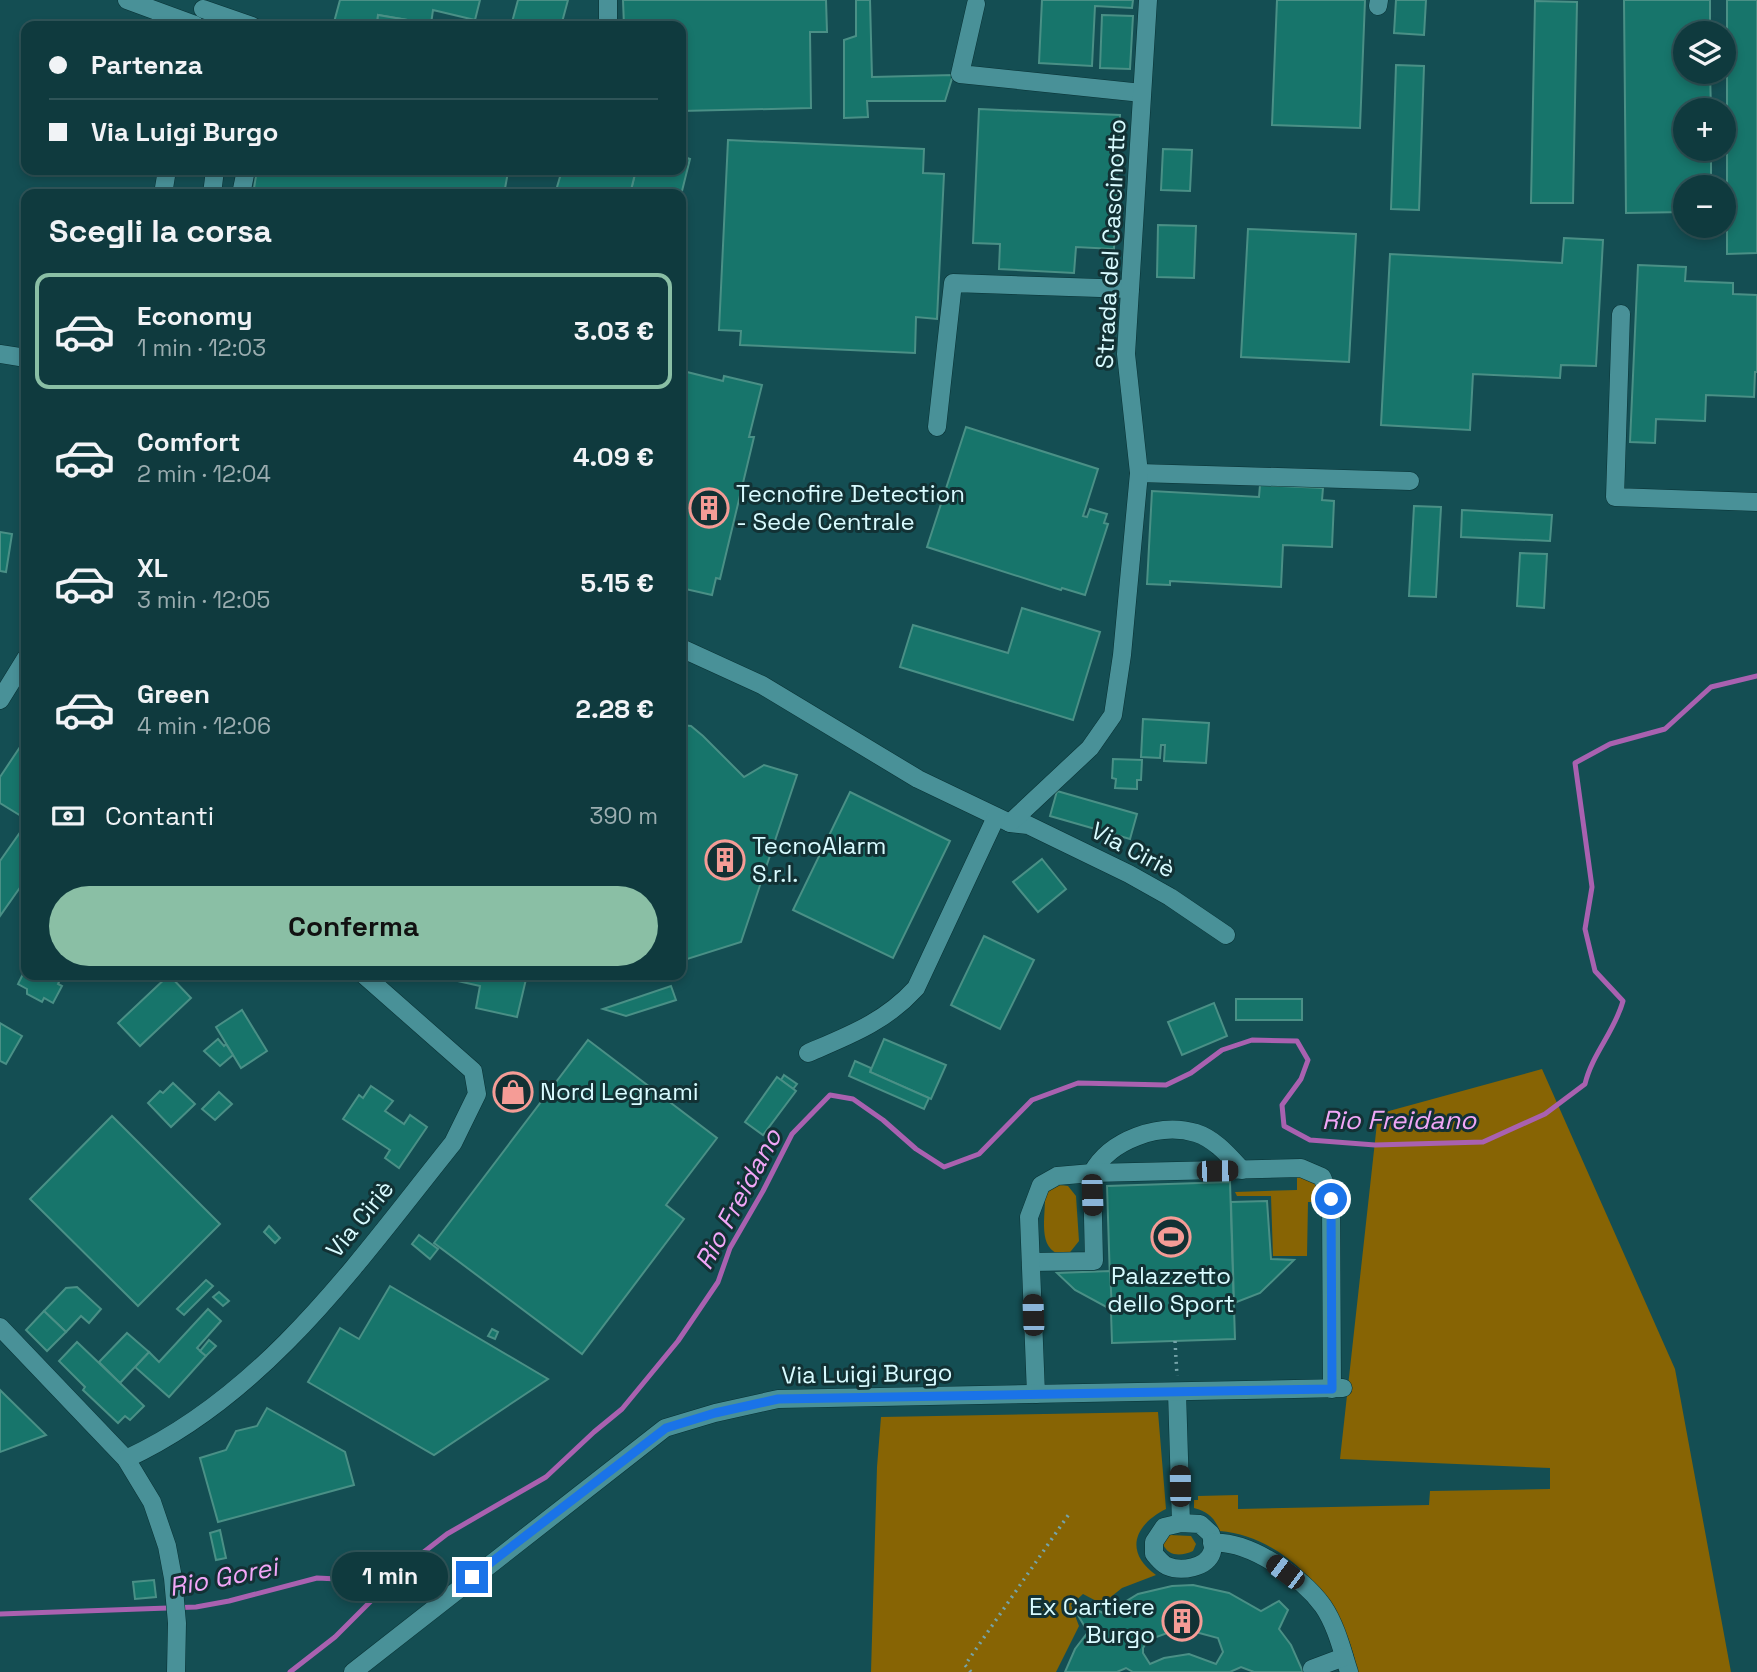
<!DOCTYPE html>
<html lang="it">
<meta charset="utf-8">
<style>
body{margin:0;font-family:"Space Grotesk",sans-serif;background:#1d4549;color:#f1f3f6;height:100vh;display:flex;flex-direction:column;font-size:26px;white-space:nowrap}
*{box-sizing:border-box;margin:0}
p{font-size:23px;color:#9badb0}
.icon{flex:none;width:38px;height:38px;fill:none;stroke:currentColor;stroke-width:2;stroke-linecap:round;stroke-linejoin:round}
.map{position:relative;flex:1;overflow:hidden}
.drawer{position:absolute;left:21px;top:189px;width:665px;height:791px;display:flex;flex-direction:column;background:#0f3a3e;border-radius:14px;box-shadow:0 4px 10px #0003,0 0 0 2px #2f5458}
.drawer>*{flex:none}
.hud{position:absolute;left:21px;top:21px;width:665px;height:154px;border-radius:14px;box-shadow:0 4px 10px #0003,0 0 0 2px #2f5458;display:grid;align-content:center;height:154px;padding:0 28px;background:#0f3a3e}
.tools{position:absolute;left:1673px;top:21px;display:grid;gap:14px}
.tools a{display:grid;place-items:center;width:63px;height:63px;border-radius:50%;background:#0f3a3e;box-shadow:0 4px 10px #0003,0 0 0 2px #2f5458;font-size:35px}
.end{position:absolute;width:32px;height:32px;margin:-16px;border:9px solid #1a73e8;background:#fff;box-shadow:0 0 0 4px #fff}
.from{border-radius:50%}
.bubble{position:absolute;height:49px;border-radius:24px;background:#0f3a3e;box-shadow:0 4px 10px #0003,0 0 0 2px #2f5458;font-size:23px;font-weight:700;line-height:49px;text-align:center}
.car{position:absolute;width:21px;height:42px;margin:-21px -10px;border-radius:9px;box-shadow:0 0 5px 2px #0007;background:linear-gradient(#222 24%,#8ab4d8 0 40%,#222 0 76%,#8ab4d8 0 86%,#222 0)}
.hud b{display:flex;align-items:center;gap:24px;height:66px;font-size:26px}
.hud b+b{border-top:2px solid #2f5458}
.hud i{width:18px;height:18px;background:#f1f3f6}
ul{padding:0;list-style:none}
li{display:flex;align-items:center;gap:21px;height:116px;margin:0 14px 10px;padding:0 14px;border:4px solid transparent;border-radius:14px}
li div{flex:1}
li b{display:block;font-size:26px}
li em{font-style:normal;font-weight:700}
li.on{border-color:#8abfa5}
li>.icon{width:63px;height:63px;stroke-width:1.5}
h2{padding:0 28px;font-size:32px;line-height:84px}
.pay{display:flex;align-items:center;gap:18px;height:77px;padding:0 28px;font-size:26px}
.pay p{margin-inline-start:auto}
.action{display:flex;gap:14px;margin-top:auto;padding:14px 28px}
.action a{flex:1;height:80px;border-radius:42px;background:#8abfa5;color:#111;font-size:28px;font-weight:700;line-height:80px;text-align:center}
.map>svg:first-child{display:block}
</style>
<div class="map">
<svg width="1757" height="1672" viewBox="0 0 1757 1672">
<rect width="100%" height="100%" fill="#144e53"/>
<g fill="#876404">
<path d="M 1542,1069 L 1675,1369 L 1731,1672 L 1357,1672 C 1349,1607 1287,1536 1220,1531 C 1214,1517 1208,1512 1194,1508 L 1194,1500 L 1198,1500 L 1198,1496 L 1238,1495 L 1238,1509 L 1429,1505 L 1430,1491 L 1550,1489 L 1550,1468 L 1340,1459 L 1378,1114 Z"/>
<path d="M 1297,1176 C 1313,1180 1321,1185 1321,1202 L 1308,1202 L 1307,1256 L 1273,1256 L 1271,1196 L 1237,1196 L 1235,1192 L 1297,1190 Z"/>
<path d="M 1060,1185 L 1068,1186 L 1076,1196 L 1079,1241 L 1067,1256 C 1037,1253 1045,1222 1045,1198 L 1047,1192 Z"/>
<path d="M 1158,1412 L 1166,1509 C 1134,1525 1124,1552 1156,1575 L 1122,1588 L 1102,1604 L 1083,1594 L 1071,1605 L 1079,1626 L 1056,1672 L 871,1672 L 877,1467 L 881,1417 Z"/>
<path d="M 1170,1535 L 1191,1536 L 1196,1544 L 1193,1551 C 1182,1556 1168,1557 1163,1544 Z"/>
</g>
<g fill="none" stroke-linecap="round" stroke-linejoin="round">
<g stroke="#a961b0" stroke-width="5">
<path d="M 0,1614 L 196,1607 L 229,1601 L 317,1578 L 358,1580 L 404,1566"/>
<path d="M 290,1672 L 335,1637 L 407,1565 L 447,1534 L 546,1477 L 594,1432 L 622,1409 L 678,1341 L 718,1282 L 730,1248 L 763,1191 L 792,1134 L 830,1095 L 853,1099 L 883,1120 L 916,1149 L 944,1167 L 979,1154 L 1032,1100 L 1078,1083 L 1166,1085 L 1191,1073 L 1222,1050 L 1252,1040 L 1297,1041 L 1308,1060 L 1301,1079 L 1282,1105 L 1284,1126 L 1310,1140 L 1375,1145 L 1483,1142 L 1545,1114 L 1585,1084 C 1592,1054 1615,1031 1623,1001 L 1595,971 L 1585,929 L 1592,887 L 1575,763 L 1610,744 L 1665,729 L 1711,687 L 1757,676"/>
</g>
</g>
<g fill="#17756b" stroke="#4a9086" stroke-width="2" fill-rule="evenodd">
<path d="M 340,0 L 480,0 L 475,20 L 433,10 L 431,24 L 378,15 L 377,26 L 333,26 Z"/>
<path d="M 518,0 L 568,0 L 561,26 L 511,26 Z"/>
<path d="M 623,0 L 826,0 L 827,32 L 810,32 L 811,108 L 681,111 L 681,26 L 624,26 Z"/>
<path d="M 856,0 L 870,0 L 872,77 L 953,75 L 945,101 L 867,101 L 868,117 L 844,118 L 844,40 L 856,36 Z"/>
<path d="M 1042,0 L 1133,0 L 1132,8 L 1095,6 L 1092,66 L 1039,63 Z"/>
<path d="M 1277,0 L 1365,0 L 1360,128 L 1272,125 Z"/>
<path d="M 1396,0 L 1426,0 L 1424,35 L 1394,33 Z"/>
<path d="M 1624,0 L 1710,0 L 1710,33 L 1685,33 L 1685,72 L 1710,72 L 1711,110 L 1685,110 L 1685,149 L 1711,149 L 1711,187 L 1685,187 L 1685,212 L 1626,213 Z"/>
<path d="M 1727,0 L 1757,0 L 1757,253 L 1727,254 Z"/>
<path d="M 1535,1 L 1577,2 L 1573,203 L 1531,203 Z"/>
<path d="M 378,15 L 431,24 L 441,26 L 377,26 Z"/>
<path d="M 1102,15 L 1133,16 L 1130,69 L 1100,68 Z"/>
<path d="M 1396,65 L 1424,66 L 1419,210 L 1391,209 Z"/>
<path d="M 979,109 L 1120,115 L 1114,249 L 1076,247 L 1074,273 L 999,269 L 1000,244 L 973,243 Z"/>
<path d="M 728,140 L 924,149 L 923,173 L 944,174 L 937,319 L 916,317 L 915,353 L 740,345 L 741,331 L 719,330 Z"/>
<path d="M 1163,149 L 1192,150 L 1190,191 L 1161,190 Z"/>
<path d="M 681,156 L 690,159 L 681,195 L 630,194 L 636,170 L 681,170 Z"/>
<path d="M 257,170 L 496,170 L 508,172 L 504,194 L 253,194 Z"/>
<path d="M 562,170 L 636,170 L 630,194 L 555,194 Z"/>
<path d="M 1158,225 L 1196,226 L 1194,278 L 1157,277 Z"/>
<path d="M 1248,229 L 1356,234 L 1349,362 L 1241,357 Z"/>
<path d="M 1564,238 L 1603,240 L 1596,366 L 1561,365 L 1560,378 L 1473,374 L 1470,430 L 1381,425 L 1390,254 L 1562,263 Z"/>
<path d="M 1638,265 L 1686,267 L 1685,281 L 1733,283 L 1733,294 L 1757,295 L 1757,372 L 1755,372 L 1754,397 L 1706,395 L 1705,421 L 1656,419 L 1655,443 L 1630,442 Z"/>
<path d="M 687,372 L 723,381 L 724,376 L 762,385 L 749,437 L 754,437 L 720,579 L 716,578 L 712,595 L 681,588 L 681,399 Z"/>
<path d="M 966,427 L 1098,469 L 1083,516 L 1087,517 L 1090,509 L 1107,514 L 1104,523 L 1108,524 L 1085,595 L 1062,588 L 1061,590 L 927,547 Z"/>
<path d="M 1260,485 L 1323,488 L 1322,500 L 1334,501 L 1332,547 L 1283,545 L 1281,587 L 1170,581 L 1170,585 L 1147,584 L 1152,491 L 1259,497 Z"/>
<path d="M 1414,506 L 1441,507 L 1436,597 L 1409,596 Z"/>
<path d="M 1462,510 L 1552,515 L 1550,541 L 1461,537 Z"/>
<path d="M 0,532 L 12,534 L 6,572 L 0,571 Z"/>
<path d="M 1520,553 L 1547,554 L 1544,608 L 1517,606 Z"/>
<path d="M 1022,608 L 1100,632 L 1073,720 L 900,667 L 913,625 L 1008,653 Z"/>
<path d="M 1143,719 L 1209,723 L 1206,763 L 1164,761 L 1165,745 L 1161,745 L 1160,758 L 1141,757 Z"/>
<path d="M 681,725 L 691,726 L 703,736 L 744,777 L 764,765 L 797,775 L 741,942 L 681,961 Z"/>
<path d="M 26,738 L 26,819 L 0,803 L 0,777 Z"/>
<path d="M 1113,759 L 1142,760 L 1141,780 L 1137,780 L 1137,789 L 1115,788 L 1116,779 L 1112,778 Z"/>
<path d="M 1057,791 L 1137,814 L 1130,839 L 1050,816 Z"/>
<path d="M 850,792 L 950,841 L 893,958 L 793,910 Z"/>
<path d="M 26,824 L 26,879 L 0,916 L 0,861 Z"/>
<path d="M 1042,859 L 1066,889 L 1038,912 L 1013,882 Z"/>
<path d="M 984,936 L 1034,960 L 1000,1029 L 951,1005 Z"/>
<path d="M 26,968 L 26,975 L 62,975 L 58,984 L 62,986 L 53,1003 L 44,998 L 42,1002 L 27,994 L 27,989 L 18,984 Z"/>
<path d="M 169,975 L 191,998 L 140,1046 L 118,1023 Z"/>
<path d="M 441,975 L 527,975 L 517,1017 L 476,1008 L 480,986 L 440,977 Z"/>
<path d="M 671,986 L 676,1000 L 626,1016 L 603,1009 Z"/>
<rect x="1236" y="999" width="66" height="21"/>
<path d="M 1214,1003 L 1227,1036 L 1182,1055 L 1168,1022 Z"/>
<path d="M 242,1010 L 267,1051 L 241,1068 L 216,1027 Z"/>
<path d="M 0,1023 L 22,1036 L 6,1064 L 0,1061 Z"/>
<path d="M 218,1039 L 224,1046 L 226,1044 L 233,1055 L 220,1066 L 204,1051 Z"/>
<path d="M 884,1039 L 946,1065 L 931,1099 L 870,1072 Z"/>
<path d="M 588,1040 L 717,1138 L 666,1205 L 684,1219 L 582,1354 L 434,1243 Z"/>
<path d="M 855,1061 L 871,1068 L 870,1072 L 929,1098 L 924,1109 L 849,1076 Z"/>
<path d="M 784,1075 L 797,1084 L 793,1089 L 781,1080 Z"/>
<path d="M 777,1077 L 796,1091 L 763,1135 L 745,1122 Z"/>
<path d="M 173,1083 L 195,1104 L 171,1127 L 148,1103 L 160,1091 L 163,1093 Z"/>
<path d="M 371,1086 L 393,1101 L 385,1111 L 404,1124 L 410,1115 L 427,1127 L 399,1168 L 385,1158 L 390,1150 L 343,1119 L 359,1095 L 363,1098 Z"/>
<path d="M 219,1092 L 232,1104 L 215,1120 L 202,1109 Z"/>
<path d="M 112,1116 L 220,1224 L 138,1306 L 30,1199 Z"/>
<path d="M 1230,1182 L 1235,1339 L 1112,1343 L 1107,1186 Z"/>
<path d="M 1267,1201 L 1271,1259 L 1294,1260 L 1260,1293 L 1234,1303 L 1231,1202 Z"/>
<path d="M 269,1226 L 280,1238 L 275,1243 L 264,1232 Z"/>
<path d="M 419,1235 L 438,1249 L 430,1259 L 412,1244 Z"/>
<path d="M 1110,1271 L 1112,1310 L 1075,1290 L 1057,1273 Z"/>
<path d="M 206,1280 L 213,1286 L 184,1315 L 177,1309 Z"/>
<path d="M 390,1286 L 548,1379 L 434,1455 L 308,1382 L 340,1328 L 359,1339 Z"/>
<path d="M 77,1287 L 101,1309 L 89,1323 L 81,1316 L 66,1332 L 44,1311 L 66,1288 Z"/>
<path d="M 219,1292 L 229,1301 L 223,1306 L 213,1297 Z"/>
<path d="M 208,1309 L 221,1321 L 197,1348 L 206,1356 L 169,1397 L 135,1367 L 149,1352 L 159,1362 Z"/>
<path d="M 44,1311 L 66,1332 L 47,1351 L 26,1330 Z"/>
<path d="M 492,1329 L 498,1332 L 495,1339 L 488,1336 Z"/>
<path d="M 127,1333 L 149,1352 L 120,1383 L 99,1362 Z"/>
<path d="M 209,1340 L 216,1346 L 206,1356 L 200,1351 Z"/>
<path d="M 77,1342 L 144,1406 L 130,1420 L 125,1416 L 118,1423 L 83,1390 L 85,1387 L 59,1361 Z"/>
<path d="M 0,1390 L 46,1435 L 0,1452 Z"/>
<path d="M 267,1408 L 345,1452 L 354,1485 L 218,1522 L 200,1458 L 226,1450 L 236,1431 L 257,1426 Z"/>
<path d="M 220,1530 L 226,1558 L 216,1560 L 210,1533 Z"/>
<path d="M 154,1580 L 156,1597 L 135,1599 L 133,1582 Z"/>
<path d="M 1193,1585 L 1229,1593 L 1261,1611 L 1279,1601 L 1288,1610 L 1279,1629 L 1291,1645 L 1303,1672 L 1254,1672 L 1241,1667 L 1230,1672 L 1133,1672 L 1126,1668 L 1117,1672 L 1065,1672 L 1075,1649 L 1088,1632 L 1076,1612 L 1085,1604 L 1105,1614 L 1138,1594 L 1172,1586 ZM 1188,1630 L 1218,1638 L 1223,1652 L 1216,1664 L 1189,1654 L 1164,1658 L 1150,1664 L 1143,1653 L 1143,1648 L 1148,1640 L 1170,1632 Z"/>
</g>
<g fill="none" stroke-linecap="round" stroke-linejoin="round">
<g stroke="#093235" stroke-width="19">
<g id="minor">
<path d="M 127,0 L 195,25"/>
<path d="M 608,0 L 608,26"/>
<path d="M 976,4 L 960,74 L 1142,93"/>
<path d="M 1378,6 L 1379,0"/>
<path d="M 203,9 L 252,26"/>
<path d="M 163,194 L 167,170"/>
<path d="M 212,194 L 215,170"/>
<path d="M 241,194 L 246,170"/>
<path d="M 1621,314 L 1615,497 L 1757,502"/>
<path d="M 0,354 L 26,358"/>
<path d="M 937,427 L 953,283 L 1130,289"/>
<path d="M 1139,473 L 1410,481"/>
<path d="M 681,648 L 762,685 L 918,779 L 1010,823 L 1028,825 L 1129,874 L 1170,897 L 1226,935"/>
<path d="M 0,700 L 26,658"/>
<path d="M 1010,823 L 1090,748 L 1113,715 L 1122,655 L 1139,473 L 1126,354 L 1148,0"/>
<path d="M 808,1053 C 850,1035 885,1022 916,988 L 996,817"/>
<path d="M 1031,1262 L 1094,1261 L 1092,1173 C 1110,1140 1159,1122 1196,1133 C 1215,1139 1229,1156 1242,1170"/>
<path d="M 0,1327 L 126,1459 L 152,1502 L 167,1546 L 173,1578 L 177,1623 L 176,1672"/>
<path d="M 1177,1392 L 1181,1523"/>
<path d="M 1036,1394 L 1029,1217 L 1041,1185 L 1057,1176 L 1092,1173 L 1301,1168 L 1322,1177 L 1331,1199 L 1332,1389"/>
<path d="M 126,1459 C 267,1394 359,1260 453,1143 L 477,1094 L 473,1071 L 364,975"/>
<path d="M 1181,1523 L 1200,1524 L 1211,1534 C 1212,1539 1214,1547 1212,1552 C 1207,1568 1181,1572 1167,1566 C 1161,1563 1158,1558 1154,1554 L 1154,1542 L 1164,1527 Z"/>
<path d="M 1212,1543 C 1249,1540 1302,1577 1323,1606 C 1336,1625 1342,1650 1349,1672"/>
<path d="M 1312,1669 L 1344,1657"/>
<path d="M 353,1672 L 665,1428 L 715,1413 L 778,1399 L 1343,1388"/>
</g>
</g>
<g stroke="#75a4a9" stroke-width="3.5" stroke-dasharray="2 5" stroke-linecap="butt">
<path d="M 1175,1341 L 1177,1376"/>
<path d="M 971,1672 L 965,1665 L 1069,1514"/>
</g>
<use href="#minor" stroke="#499198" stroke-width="18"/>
</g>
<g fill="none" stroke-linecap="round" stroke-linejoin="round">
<path stroke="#1a73e8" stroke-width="9" d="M 472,1577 L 666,1428 L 715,1413 L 778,1399 L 1332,1389 L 1331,1199"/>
</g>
<defs>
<g id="building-ring" transform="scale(2.0125)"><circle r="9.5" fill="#123134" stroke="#f59c96" stroke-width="1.5"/><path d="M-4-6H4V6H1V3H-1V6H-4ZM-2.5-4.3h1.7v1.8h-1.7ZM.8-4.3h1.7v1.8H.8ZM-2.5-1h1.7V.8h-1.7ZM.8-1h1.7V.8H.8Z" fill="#f59c96"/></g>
<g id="shop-ring" transform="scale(2.0125)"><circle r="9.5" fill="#123134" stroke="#f59c96" stroke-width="1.5"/><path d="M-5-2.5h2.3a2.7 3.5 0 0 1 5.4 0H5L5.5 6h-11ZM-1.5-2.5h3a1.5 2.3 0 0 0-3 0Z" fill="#f59c96"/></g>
<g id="stadium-ring" transform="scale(2.0125)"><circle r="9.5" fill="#123134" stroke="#f59c96" stroke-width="1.5"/><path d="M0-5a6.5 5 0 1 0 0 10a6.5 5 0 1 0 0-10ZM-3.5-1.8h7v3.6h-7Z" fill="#f59c96"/></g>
</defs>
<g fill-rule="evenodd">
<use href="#building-ring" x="709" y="508"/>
<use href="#building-ring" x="725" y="860"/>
<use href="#shop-ring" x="513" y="1092"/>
<use href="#stadium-ring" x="1171" y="1237"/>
<use href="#building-ring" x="1182" y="1621"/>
</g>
<g text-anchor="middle" stroke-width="6" stroke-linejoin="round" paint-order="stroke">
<g font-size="24" fill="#d8fbff" stroke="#123134">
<text transform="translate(1111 244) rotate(-87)" y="8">Strada del Cascinotto</text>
<text transform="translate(1133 850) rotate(28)" y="8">Via Ciriè</text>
<text transform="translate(360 1219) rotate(-51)" y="8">Via Ciriè</text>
<text transform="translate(867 1374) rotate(-1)" y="8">Via Luigi Burgo</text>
</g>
<g font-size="24" fill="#d8fbff" stroke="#123134" text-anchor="start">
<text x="736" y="502">Tecnofire Detection<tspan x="736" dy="28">- Sede Centrale</tspan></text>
<text x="752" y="854">TecnoAlarm<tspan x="752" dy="28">S.r.l.</tspan></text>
<text x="540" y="1100">Nord Legnami</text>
<text x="1171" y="1284" text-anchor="middle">Palazzetto<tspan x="1171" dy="28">dello Sport</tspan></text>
<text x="1155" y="1615" text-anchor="end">Ex Cartiere<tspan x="1155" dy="28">Burgo</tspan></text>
</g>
<g font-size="26" font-style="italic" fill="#f1a6f7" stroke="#123134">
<text x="1399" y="1129">Rio Freidano</text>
<text transform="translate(738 1199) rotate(-62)" y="9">Rio Freidano</text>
<text transform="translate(223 1577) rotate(-11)" y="9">Rio Gorei</text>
</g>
</g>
</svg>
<div class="tools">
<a><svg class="icon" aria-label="layers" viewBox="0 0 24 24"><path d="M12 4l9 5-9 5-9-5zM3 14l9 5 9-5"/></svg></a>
<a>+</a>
<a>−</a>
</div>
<i class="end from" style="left:1331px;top:1199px"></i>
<i class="end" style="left:472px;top:1577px"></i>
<div class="bubble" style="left:332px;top:1552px;width:116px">1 min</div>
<i class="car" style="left:1217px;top:1171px;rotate:89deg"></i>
<i class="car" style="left:1092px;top:1195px;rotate:178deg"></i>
<i class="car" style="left:1033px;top:1315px;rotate:358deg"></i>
<i class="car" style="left:1180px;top:1486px;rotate:359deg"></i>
<i class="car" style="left:1285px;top:1572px;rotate:307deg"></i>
<div class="hud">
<b><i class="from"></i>Partenza</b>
<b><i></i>Via Luigi Burgo</b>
</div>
<section class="drawer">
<h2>Scegli la corsa</h2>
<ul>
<li class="on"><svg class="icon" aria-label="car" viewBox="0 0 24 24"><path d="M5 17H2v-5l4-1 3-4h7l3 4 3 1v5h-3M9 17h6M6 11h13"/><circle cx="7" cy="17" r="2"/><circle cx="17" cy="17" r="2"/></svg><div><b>Economy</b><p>1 min · 12:03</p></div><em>3.03 €</em></li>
<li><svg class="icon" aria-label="car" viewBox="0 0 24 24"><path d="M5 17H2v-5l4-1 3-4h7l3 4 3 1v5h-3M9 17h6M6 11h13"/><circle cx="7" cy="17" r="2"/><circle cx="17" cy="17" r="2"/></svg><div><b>Comfort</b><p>2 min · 12:04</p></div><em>4.09 €</em></li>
<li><svg class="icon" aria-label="car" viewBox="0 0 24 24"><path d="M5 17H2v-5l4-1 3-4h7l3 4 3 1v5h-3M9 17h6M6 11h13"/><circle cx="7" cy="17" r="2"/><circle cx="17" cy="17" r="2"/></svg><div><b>XL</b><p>3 min · 12:05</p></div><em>5.15 €</em></li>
<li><svg class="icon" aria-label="car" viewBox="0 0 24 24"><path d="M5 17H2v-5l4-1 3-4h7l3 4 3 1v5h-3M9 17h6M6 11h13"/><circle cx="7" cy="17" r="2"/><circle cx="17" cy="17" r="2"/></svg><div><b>Green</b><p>4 min · 12:06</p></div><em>2.28 €</em></li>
</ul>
<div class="pay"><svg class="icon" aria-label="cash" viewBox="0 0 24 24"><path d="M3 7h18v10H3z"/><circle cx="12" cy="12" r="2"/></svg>Contanti<p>390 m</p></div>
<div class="action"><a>Conferma</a></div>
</section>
</div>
